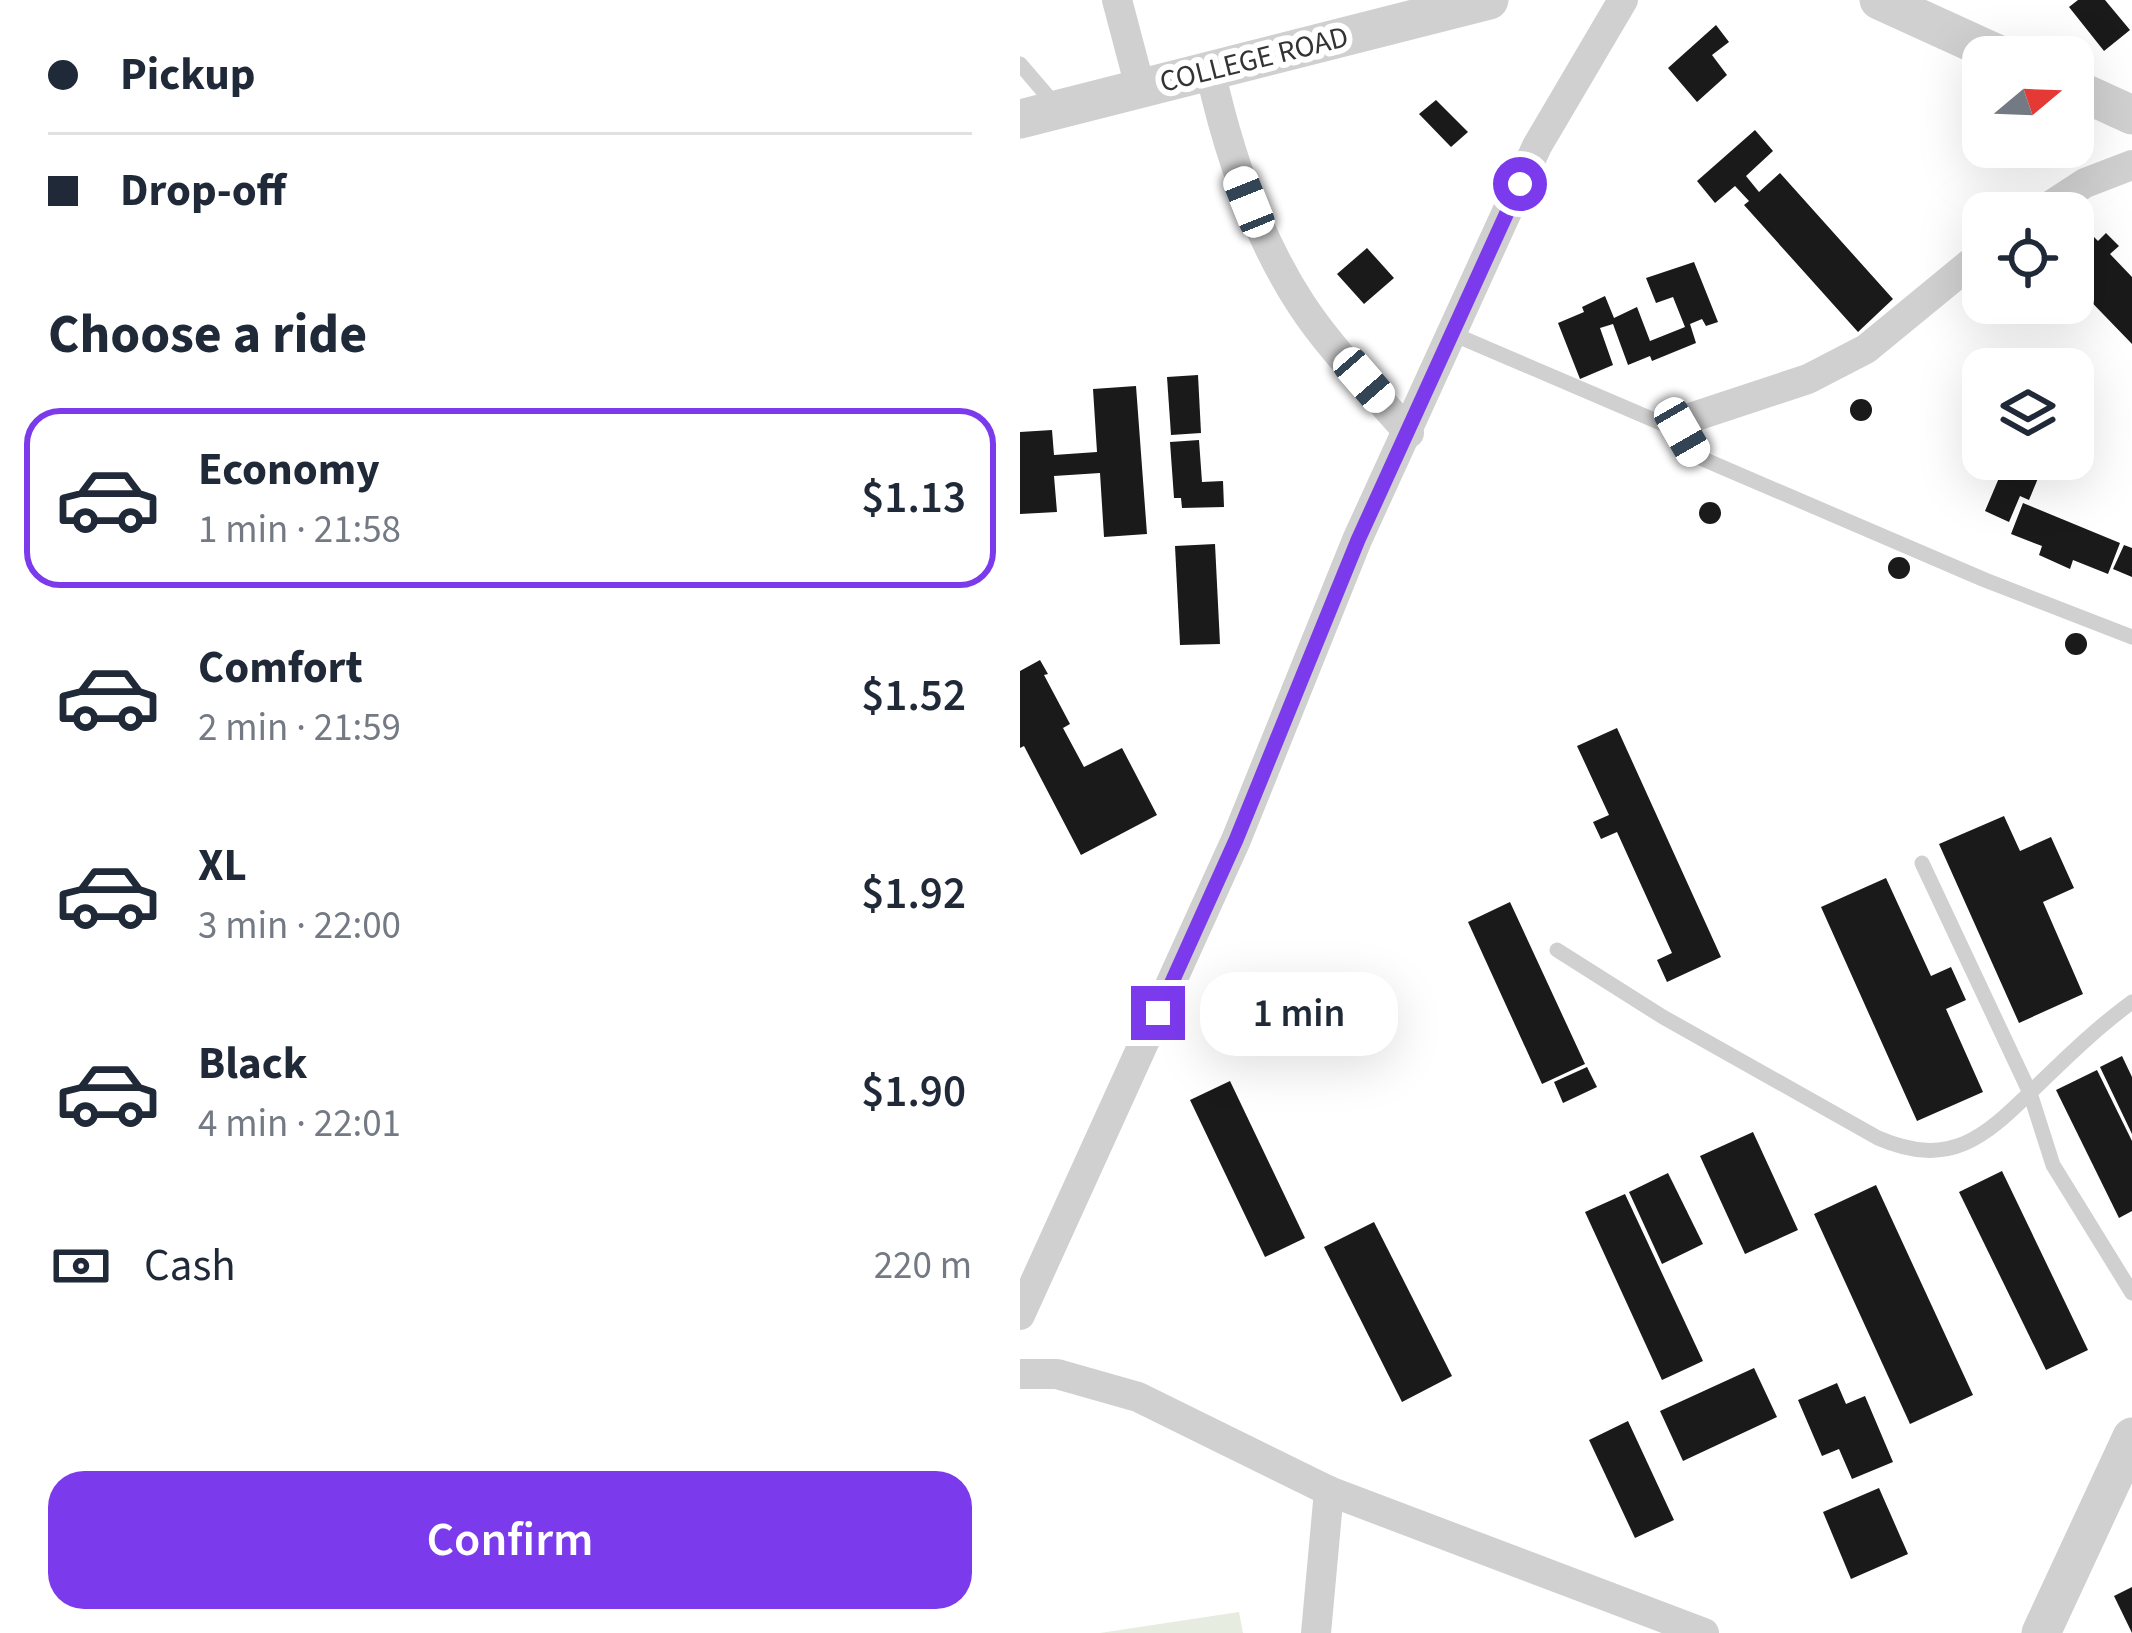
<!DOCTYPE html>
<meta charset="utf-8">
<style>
body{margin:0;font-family:"Source Sans 3",sans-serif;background:#f2f2f3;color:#1f2937;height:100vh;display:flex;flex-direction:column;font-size:45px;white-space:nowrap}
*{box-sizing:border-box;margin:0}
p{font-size:39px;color:#747a83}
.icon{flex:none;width:66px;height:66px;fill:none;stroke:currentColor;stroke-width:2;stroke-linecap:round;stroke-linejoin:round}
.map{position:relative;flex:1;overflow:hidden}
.side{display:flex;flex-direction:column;background:#fff;width:1020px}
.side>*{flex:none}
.guide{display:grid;align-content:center;height:264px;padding:0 48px;background:#fff}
.needle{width:78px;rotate:71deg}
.controls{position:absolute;left:942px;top:36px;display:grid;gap:24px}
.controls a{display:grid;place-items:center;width:132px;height:132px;border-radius:24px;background:#fff;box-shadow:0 12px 48px #0002;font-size:60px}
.end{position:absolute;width:54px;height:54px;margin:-27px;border:15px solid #7c3aed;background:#fff;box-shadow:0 0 0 6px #fff}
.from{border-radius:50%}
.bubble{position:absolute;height:84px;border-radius:36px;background:#fff;box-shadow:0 12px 48px #0002;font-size:39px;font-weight:600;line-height:84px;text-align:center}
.car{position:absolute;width:36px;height:72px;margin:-36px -18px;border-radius:15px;box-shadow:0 0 9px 3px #0007;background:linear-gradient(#fff 24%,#345 0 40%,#fff 0 76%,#345 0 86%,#fff 0)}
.guide b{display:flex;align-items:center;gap:42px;height:114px;font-size:45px}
.guide b+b{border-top:3px solid #e0e1e3}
.guide i{width:30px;height:30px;background:#1f2937}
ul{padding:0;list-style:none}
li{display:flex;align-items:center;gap:36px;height:180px;margin:0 24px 18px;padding:0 24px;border:6px solid transparent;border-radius:36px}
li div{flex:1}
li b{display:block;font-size:45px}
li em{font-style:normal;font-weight:600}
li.active{border-color:#7c3aed}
li>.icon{width:108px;height:108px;stroke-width:1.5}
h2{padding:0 48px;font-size:54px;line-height:144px}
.pay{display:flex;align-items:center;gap:30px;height:132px;padding:0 48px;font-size:45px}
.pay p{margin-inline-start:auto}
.action{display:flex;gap:24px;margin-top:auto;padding:24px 48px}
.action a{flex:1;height:138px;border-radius:36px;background:#7c3aed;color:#fff;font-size:48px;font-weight:600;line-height:138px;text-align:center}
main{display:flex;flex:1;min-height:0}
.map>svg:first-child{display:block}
</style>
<main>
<section class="side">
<div class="guide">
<b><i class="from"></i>Pickup</b>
<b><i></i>Drop-off</b>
</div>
<h2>Choose a ride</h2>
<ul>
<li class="active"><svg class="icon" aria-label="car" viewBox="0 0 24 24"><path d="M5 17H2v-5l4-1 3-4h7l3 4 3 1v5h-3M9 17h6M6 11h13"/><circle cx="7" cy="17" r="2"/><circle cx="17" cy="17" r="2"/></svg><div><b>Economy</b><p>1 min · 21:58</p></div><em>$1.13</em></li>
<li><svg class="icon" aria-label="car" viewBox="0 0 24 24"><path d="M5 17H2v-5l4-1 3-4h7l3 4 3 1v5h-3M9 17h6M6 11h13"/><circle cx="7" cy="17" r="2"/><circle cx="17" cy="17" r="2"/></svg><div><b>Comfort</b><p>2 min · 21:59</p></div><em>$1.52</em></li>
<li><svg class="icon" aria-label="car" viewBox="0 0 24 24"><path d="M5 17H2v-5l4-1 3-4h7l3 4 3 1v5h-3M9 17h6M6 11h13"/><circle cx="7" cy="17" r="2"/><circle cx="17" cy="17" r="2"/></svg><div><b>XL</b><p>3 min · 22:00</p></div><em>$1.92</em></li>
<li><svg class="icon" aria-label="car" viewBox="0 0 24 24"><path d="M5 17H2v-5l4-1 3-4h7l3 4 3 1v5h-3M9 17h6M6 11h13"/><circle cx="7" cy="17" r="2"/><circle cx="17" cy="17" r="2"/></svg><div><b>Black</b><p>4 min · 22:01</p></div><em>$1.90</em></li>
</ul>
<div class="pay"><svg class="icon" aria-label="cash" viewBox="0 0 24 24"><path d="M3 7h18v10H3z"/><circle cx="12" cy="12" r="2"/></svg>Cash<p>220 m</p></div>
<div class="action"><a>Confirm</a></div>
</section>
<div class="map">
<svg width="1112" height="1633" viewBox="0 0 1112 1633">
<rect width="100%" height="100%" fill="#fff"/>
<path fill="#e6ecdf" d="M 219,1612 L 223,1633 L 80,1633 Z"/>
<g fill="#1a1a1a">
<path d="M 1058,0 L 1085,0 L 1110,30 L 1084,51 L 1049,7 Z"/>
<path d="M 696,25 L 709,42 L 692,55 L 707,75 L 677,102 L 648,68 Z"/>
<path d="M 416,100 L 448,132 L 431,147 L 399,114 Z"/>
<path d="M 735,130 L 753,151 L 726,176 L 739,192 L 760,173 L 873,299 L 838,332 L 724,205 L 729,201 L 715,186 L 695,203 L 677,181 Z"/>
<path d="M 1053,216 L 1078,241 L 1086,233 L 1099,246 L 1090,254 L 1112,277 L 1112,344 L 1053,283 Z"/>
<path d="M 347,248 L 374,278 L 344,304 L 317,274 Z"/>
<path d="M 674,262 L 698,322 L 686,326 L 682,319 L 670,324 L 676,343 L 632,361 L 630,356 L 608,365 L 593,324 L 580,328 L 593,365 L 560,379 L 538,323 L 564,312 L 562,307 L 585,296 L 594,318 L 617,307 L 630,341 L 665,327 L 653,297 L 636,303 L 626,278 Z"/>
<path d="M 178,375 L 181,433 L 151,435 L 147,377 Z"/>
<path d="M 116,386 L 127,534 L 84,537 L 80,473 L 34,476 L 37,512 L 0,514 L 0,432 L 32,430 L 34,455 L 77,452 L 73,389 Z"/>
<circle cx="841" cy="410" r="11"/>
<path d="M 179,440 L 182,482 L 203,481 L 204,507 L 162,508 L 161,498 L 154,498 L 150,442 Z"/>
<path d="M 987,459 L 1026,459 L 1009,500 L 1000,496 L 989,522 L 965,511 Z"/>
<circle cx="690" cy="513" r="11"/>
<path d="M 1003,503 L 1100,543 L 1088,574 L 1053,560 L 1050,569 L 1019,555 L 1022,546 L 991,534 Z"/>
<path d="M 195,544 L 200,644 L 160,645 L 155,546 Z"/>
<path d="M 1104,545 L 1112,548 L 1112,577 L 1093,569 Z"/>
<circle cx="879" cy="568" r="11"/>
<circle cx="1056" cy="644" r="11"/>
<path d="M 20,660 L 28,674 L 24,675 L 50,724 L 43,728 L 64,767 L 102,748 L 137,815 L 61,855 L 4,746 L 0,748 L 0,671 Z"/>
<path d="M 597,728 L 701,957 L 647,982 L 637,960 L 652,953 L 597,832 L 581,839 L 573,822 L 589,815 L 557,746 Z"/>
<path d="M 984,816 L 1000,851 L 1031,837 L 1054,888 L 1023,902 L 1063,994 L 999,1023 L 919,844 Z"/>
<path d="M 866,878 L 911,976 L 931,967 L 946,1000 L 926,1009 L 963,1092 L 897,1121 L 801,907 Z"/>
<path d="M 490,902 L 565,1064 L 522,1084 L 448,922 Z"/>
<path d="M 1102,1056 L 1112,1077 L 1112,1134 L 1080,1067 Z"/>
<path d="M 567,1067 L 577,1087 L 543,1103 L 534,1082 Z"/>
<path d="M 1077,1070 L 1112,1141 L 1112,1211 L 1099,1218 L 1036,1090 Z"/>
<path d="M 210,1081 L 285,1238 L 245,1257 L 170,1100 Z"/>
<path d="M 733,1132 L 778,1230 L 725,1254 L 680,1156 Z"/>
<path d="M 982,1171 L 1068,1350 L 1026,1370 L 939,1192 Z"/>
<path d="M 648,1173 L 683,1244 L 642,1264 L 609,1192 Z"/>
<path d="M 856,1185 L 953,1395 L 890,1424 L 794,1214 Z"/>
<path d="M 605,1194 L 683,1361 L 642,1380 L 565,1212 Z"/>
<path d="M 354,1222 L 432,1376 L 382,1402 L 304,1247 Z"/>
<path d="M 734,1368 L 757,1417 L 663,1461 L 640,1411 Z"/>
<path d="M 817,1383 L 826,1404 L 845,1396 L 873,1462 L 832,1479 L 819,1449 L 802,1456 L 778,1400 Z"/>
<path d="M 608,1421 L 654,1520 L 615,1538 L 569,1440 Z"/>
<path d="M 859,1488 L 888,1554 L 831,1579 L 803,1512 Z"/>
<path d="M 1112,1587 L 1112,1633 L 1094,1596 Z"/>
</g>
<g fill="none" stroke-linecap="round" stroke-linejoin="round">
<g stroke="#d0d0d0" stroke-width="15">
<path d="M 0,64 L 36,106"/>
<path d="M 433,334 L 662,432 L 676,456 L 965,580 L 1112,637"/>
<path d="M 902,863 L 1010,1093 L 1033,1165 L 1112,1293"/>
<path d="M 537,950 L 643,1017 L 858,1138 C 935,1171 968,1133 1020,1083 C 1050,1054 1079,1026 1112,1002"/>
</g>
<g stroke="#d0d0d0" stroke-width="30">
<path d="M 97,0 L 120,87"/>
<path d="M 190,70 C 208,152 235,233 281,304 C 311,350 353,391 389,433"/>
<path d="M 1019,213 L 1065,183 L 1112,165"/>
<path d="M 662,432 L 667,419 L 788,379 L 846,349 L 963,253"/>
<path d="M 0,1315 L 216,840 L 337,540 L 517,146 L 603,0"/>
<path d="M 0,1374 L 37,1374 L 118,1397 L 309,1491 L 684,1633"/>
<path d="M 296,1633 L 309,1491"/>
</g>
<g stroke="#d0d0d0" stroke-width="39">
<path d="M 859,0 L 984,57"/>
<path d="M 1053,88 L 1112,115"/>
<path d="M 0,119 L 469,0"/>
<path d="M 1021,1633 L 1112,1437"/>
</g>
</g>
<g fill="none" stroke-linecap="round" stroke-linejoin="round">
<path stroke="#7c3aed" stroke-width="15" d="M 138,1013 L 216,840 L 338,540 L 500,184"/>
</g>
<g text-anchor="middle" stroke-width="12" stroke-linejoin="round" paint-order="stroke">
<g font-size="30" fill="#333" stroke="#fff">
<text transform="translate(234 59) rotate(-14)" y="10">COLLEGE ROAD</text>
</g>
</g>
</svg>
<div class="controls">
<a><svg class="needle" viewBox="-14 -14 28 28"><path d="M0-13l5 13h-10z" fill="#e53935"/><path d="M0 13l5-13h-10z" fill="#747a83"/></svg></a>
<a><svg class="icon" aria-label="locate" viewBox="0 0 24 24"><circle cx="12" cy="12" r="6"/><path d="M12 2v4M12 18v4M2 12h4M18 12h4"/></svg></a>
<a><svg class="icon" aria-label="layers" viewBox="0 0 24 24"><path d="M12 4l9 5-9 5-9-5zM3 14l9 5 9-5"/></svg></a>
</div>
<i class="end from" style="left:500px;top:184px"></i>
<i class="end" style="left:138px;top:1013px"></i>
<div class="bubble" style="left:180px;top:972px;width:198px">1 min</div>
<i class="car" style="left:229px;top:202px;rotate:338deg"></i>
<i class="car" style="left:344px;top:380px;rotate:139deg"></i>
<i class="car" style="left:662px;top:432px;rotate:150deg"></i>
</div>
</main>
